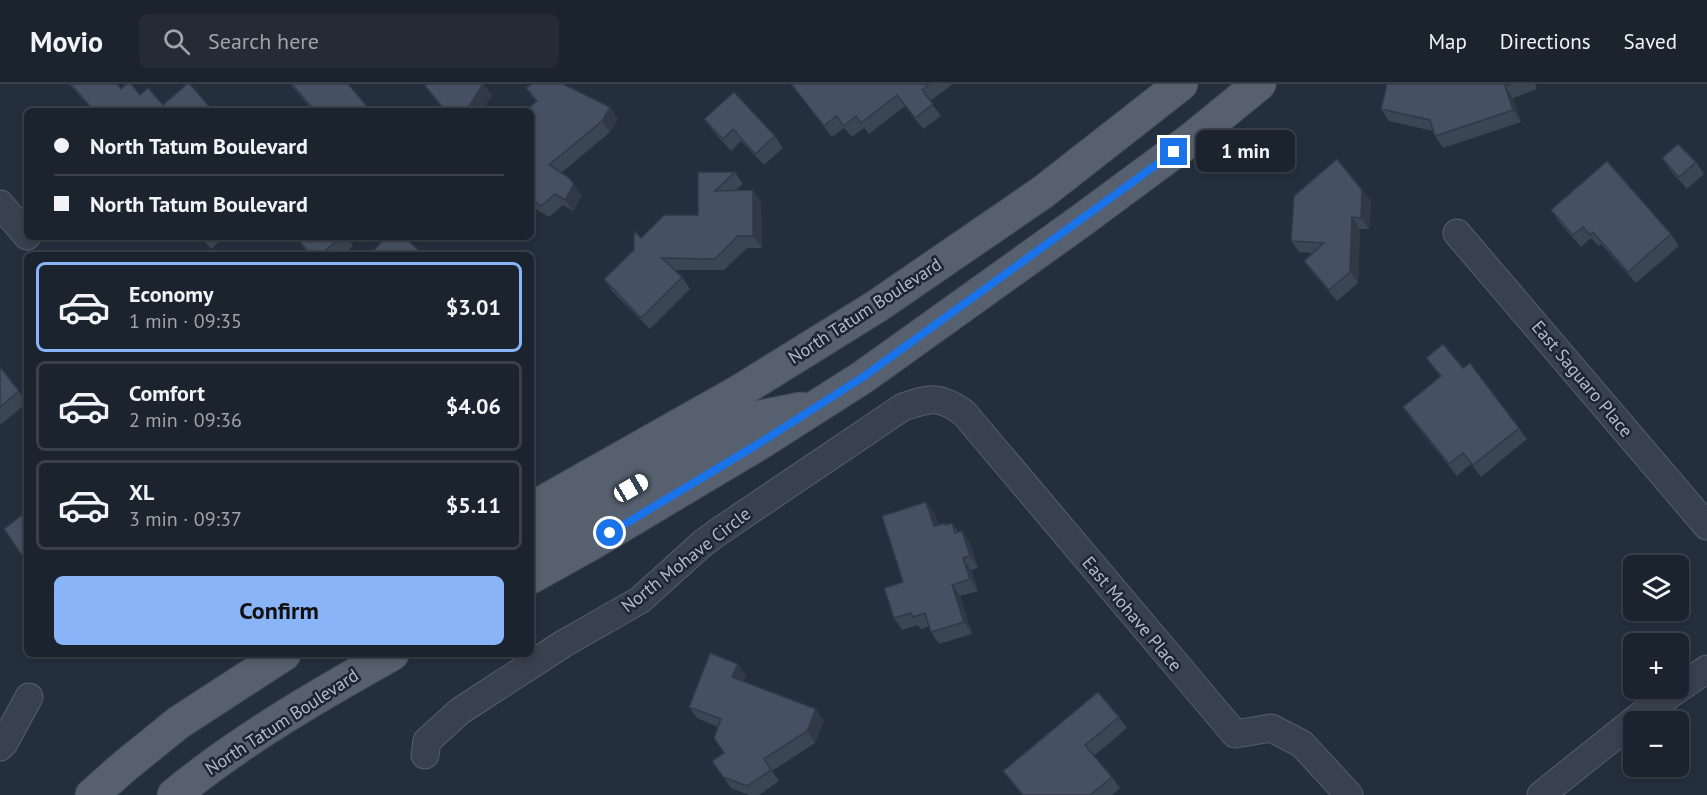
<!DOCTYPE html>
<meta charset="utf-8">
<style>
body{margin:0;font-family:"PT Sans",sans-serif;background:#242b36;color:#f1f3f6;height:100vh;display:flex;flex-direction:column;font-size:22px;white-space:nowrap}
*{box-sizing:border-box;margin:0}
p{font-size:20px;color:#a0a4aa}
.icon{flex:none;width:33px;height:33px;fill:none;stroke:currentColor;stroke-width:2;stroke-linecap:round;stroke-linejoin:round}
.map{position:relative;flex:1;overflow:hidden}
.details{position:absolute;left:24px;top:168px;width:510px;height:405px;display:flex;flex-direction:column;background:#1b232e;border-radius:9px;box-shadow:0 3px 9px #0003,0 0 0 2px #39404a}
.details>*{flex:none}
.top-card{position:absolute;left:24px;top:24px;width:510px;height:132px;border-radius:9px;box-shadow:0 3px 9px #0003,0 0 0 2px #39404a;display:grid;align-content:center;height:132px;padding:0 30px;background:#1b232e}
.buttons{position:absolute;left:1623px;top:471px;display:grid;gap:12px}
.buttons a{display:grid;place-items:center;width:66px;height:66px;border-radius:9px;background:#1b232e;box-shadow:0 3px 9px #0003,0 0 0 2px #39404a;font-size:30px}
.end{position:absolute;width:27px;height:27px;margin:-14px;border:8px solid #1a73e8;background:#fff;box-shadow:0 0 0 3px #fff}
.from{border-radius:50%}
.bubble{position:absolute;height:42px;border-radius:9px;background:#1b232e;box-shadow:0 3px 9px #0003,0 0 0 2px #39404a;font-size:20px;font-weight:700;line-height:42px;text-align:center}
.car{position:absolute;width:18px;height:36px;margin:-18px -9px;border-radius:8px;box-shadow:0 0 4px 2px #0007;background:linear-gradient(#fff 24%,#345 0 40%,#fff 0 76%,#345 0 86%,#fff 0)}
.top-card b{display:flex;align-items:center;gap:21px;height:57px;font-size:22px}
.top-card b+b{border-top:2px solid #39404a}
.top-card i{width:15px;height:15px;background:#f1f3f6}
ul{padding:10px 0 0;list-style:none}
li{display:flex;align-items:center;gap:18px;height:90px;margin:0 12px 9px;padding:0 18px;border:3px solid #39404a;border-radius:9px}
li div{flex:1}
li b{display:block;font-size:22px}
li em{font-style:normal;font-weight:700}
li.current{border-color:#8ab4f8}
li>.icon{width:54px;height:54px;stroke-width:1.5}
.button{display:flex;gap:12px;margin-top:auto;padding:12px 30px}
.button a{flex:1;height:69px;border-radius:9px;background:#8ab4f8;color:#111;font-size:24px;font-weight:700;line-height:69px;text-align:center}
header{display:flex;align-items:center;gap:36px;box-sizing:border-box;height:84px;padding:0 30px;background:#1b232e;border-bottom:2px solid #39404a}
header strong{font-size:28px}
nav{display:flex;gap:33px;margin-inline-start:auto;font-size:21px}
.search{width:420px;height:54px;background:#242b36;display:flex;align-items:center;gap:15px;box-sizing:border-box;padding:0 21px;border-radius:9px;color:#a0a4aa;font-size:22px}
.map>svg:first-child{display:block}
</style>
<header>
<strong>Movio</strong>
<div class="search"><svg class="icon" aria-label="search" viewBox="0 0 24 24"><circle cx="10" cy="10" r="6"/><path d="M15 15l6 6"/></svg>Search here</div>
<nav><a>Map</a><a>Directions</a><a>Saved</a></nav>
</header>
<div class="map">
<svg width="1707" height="711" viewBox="0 0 1707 711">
<rect width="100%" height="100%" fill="#242f3e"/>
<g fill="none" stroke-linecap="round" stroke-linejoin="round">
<g stroke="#565f6c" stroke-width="29">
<g id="minor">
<path d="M 0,120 L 27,152"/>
<path d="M 1457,149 L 1707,442"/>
<path d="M 0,663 L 4,659 L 29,613"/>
<path d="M 425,671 L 427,657 L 460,627 L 563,560 L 640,516 L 703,459 L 718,448 L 903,323 C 931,314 939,311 964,329 L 1235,650 L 1271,644 L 1302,660 L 1349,711"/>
<path d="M 1541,711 L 1646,627 L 1707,585"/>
</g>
</g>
<g stroke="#414a57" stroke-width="35">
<g id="major">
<path d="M 531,425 L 740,307 L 877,222 L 1043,108 L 1181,0"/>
<path d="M 531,461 L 750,335 L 801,325"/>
<path d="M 531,493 L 592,459 L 758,360 L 863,293 L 1078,139 L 1193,54 L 1259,0"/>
<path d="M 92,711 L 126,681 L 178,639 L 284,570"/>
<path d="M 174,711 C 241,656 317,612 392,570"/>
</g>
</g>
<use href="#minor" stroke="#38414e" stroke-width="27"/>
<use href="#major" stroke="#56606e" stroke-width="33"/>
</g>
<g fill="#3b4654">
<path d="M 69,0 L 117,0 L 121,5 L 140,11 L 163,21 L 213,27 L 93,27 Z"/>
<path d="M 290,0 L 348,0 L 371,27 L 313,27 Z"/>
<path d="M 791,0 L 953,0 L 930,17 L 941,32 L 923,45 L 905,22 L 869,50 L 864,44 L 852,53 L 844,44 L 832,53 Z"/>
<path d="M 1387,0 L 1535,0 L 1537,5 L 1513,14 L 1521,38 L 1443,64 L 1435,52 L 1433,47 L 1389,37 L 1381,25 Z"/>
<path d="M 425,2 L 492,11 L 482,27 L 444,27 Z"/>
<path d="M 526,4 L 618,35 L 610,48 L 561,89 L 582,112 L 573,127 L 563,121 L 549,133 L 531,122 L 531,27 L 536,18 Z"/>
<path d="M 704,35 L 775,52 L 783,64 L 764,81 L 741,57 L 731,67 L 712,46 Z"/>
<path d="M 1662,74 L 1696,78 L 1704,90 L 1687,105 L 1670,86 Z"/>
<path d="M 698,88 L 735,88 L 743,100 L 736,106 L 753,106 L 761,118 L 762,164 L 747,164 L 724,186 L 674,186 L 682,193 L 690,205 L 650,245 L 612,207 L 604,195 L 634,166 L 641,154 L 698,131 Z"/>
<path d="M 1362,106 L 1371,117 L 1369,145 L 1360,145 L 1358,199 L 1337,217 L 1312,188 L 1304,177 L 1312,169 L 1299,168 L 1291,157 Z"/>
<path d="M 1551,126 L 1671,150 L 1679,162 L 1636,199 L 1601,160 L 1599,162 L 1591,154 L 1581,163 L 1559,138 Z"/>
<path d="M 201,153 L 225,153 L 211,165 Z"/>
<path d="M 296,153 L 347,153 L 353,162 L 342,171 L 309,171 Z"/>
<path d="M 1426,274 L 1463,284 L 1519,344 L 1527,355 L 1481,393 L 1471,380 L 1457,392 L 1411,335 L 1403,323 L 1440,292 Z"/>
<path d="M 0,283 L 27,318 L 27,319 L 0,341 Z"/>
<path d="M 926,418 L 935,430 L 938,441 L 946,441 L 952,439 L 958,448 L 962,447 L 970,459 L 978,484 L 971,486 L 978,507 L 960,512 L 972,550 L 939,560 L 931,548 L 929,542 L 921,545 L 918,541 L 902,546 L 894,534 Z"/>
<path d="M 746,591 L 743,597 L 816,625 L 824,637 L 815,659 L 772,687 L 779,697 L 759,711 L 749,711 L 731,704 L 712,677 L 724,669 L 718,643 L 697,634 L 689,623 Z"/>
<path d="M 1119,633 L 1127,644 L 1094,672 L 1112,693 L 1120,704 L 1112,711 L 1022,711 L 1003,687 Z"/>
</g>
<g fill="#303945">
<path d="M 483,0 L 484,0 L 492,11 L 482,27 L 466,27 Z"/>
<path d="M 1505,2 L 1513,14 L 1521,38 L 1513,26 Z"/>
<path d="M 610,23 L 618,35 L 610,48 L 602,37 Z"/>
<path d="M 574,100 L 582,112 L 573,127 L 565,116 Z"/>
<path d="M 753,106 L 761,118 L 762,164 L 753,152 Z"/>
<path d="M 1362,106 L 1371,117 L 1369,145 L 1361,134 Z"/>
<path d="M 1352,133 L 1360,145 L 1358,199 L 1350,188 Z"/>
<path d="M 926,418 L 935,430 L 942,454 L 934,442 Z"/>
<path d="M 962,447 L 970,459 L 978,484 L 970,472 Z"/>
<path d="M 963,474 L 971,486 L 978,507 L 970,495 Z"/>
<path d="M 952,501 L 960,512 L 972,550 L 964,538 Z"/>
<path d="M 738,580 L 746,591 L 741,604 L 732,593 Z"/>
<path d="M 816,625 L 824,637 L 815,659 L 807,647 Z"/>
</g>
<g fill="#455162" stroke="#303945" stroke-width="1.5">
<path d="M 71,0 L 117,0 L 121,5 L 126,0 L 131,0 L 140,11 L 148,4 L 163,21 L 187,0 L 190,0 L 213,27 L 94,27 Z"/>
<path d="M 292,0 L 348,0 L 371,27 L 315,27 Z"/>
<path d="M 426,0 L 483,0 L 466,27 L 446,27 L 425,2 Z"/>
<path d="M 532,0 L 563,0 L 610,23 L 602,37 L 549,81 L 568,93 L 574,100 L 565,116 L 555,110 L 541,122 L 531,115 L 531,27 L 525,27 L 537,17 L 526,4 Z"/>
<path d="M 791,0 L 929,0 L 922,6 L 933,20 L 915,34 L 897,11 L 861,39 L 856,32 L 844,42 L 836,32 L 824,42 Z"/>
<path d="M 1387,0 L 1511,0 L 1505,2 L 1513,26 L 1435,52 L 1430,36 L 1381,25 Z"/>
<path d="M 734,8 L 775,52 L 755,70 L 733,45 L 723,55 L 704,35 Z"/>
<path d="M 1678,60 L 1696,78 L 1679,93 L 1662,74 Z"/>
<path d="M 1337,75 L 1362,106 L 1361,134 L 1352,133 L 1350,188 L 1329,206 L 1304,177 L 1324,159 L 1291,157 L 1294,112 Z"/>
<path d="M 1607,77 L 1671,150 L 1628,188 L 1593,148 L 1590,151 L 1583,143 L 1573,151 L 1551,126 Z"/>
<path d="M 698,88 L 735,88 L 715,107 L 753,106 L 753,152 L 738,152 L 715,175 L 662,174 L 682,193 L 641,234 L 604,195 L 634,166 L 634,147 L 641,154 L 664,131 L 698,131 Z"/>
<path d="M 296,153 L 342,153 L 319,171 L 311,171 Z"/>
<path d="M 385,153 L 404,153 L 422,169 L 420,171 L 370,171 Z"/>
<path d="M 1443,260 L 1463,284 L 1470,279 L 1519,344 L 1473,381 L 1463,369 L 1449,380 L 1403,323 L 1441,292 L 1426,274 Z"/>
<path d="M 0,283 L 19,307 L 0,323 Z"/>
<path d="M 926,418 L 934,442 L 945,439 L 945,441 L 952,439 L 955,449 L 962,447 L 970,472 L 963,474 L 970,495 L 952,501 L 964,538 L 931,548 L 925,529 L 913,533 L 911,529 L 894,534 L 884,504 L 903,498 L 882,432 Z"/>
<path d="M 22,431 L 27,435 L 27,479 L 4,445 Z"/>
<path d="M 710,569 L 738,580 L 732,593 L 816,625 L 807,647 L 764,675 L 771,686 L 747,702 L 723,693 L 712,677 L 724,669 L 714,654 L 721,635 L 689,623 Z"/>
<path d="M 1098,608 L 1119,633 L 1085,661 L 1112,693 L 1090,711 L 1023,711 L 1003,687 Z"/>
</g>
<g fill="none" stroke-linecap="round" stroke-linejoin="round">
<path stroke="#1a73e8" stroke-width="8" d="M 610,449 L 758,360 L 863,293 L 1174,68"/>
</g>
<g text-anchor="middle" stroke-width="5" stroke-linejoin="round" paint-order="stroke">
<g font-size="18" fill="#b4bcc9" stroke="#1d2633">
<text transform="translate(865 227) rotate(-33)" y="6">North Tatum Boulevard</text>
<text transform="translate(1582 295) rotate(50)" y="6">East Saguaro Place</text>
<text transform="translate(686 476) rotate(-38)" y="6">North Mohave Circle</text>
<text transform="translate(1132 530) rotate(50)" y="6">East Mohave Place</text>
<text transform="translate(282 638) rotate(-33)" y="6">North Tatum Boulevard</text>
</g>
</g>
</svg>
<div class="buttons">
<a><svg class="icon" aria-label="layers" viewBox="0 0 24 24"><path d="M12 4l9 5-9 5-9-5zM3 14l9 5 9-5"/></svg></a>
<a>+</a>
<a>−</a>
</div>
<i class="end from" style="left:610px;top:449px"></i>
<i class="end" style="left:1174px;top:68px"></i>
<div class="bubble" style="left:1196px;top:46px;width:99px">1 min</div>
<i class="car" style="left:631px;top:404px;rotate:60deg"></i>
<div class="top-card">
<b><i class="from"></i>North Tatum Boulevard</b>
<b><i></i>North Tatum Boulevard</b>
</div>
<section class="details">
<ul>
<li class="current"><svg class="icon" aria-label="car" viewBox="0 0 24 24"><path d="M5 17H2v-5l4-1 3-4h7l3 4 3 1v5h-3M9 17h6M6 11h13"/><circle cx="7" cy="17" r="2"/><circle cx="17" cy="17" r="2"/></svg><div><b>Economy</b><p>1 min · 09:35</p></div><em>$3.01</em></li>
<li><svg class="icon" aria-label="car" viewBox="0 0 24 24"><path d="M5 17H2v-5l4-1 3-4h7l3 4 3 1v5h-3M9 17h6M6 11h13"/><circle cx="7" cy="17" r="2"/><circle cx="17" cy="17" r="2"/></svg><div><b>Comfort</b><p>2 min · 09:36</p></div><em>$4.06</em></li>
<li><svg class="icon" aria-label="car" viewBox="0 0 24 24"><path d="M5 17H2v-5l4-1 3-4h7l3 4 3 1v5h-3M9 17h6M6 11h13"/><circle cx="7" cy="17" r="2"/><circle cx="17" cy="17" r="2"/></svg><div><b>XL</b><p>3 min · 09:37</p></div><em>$5.11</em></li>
</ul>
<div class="button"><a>Confirm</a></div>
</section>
</div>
